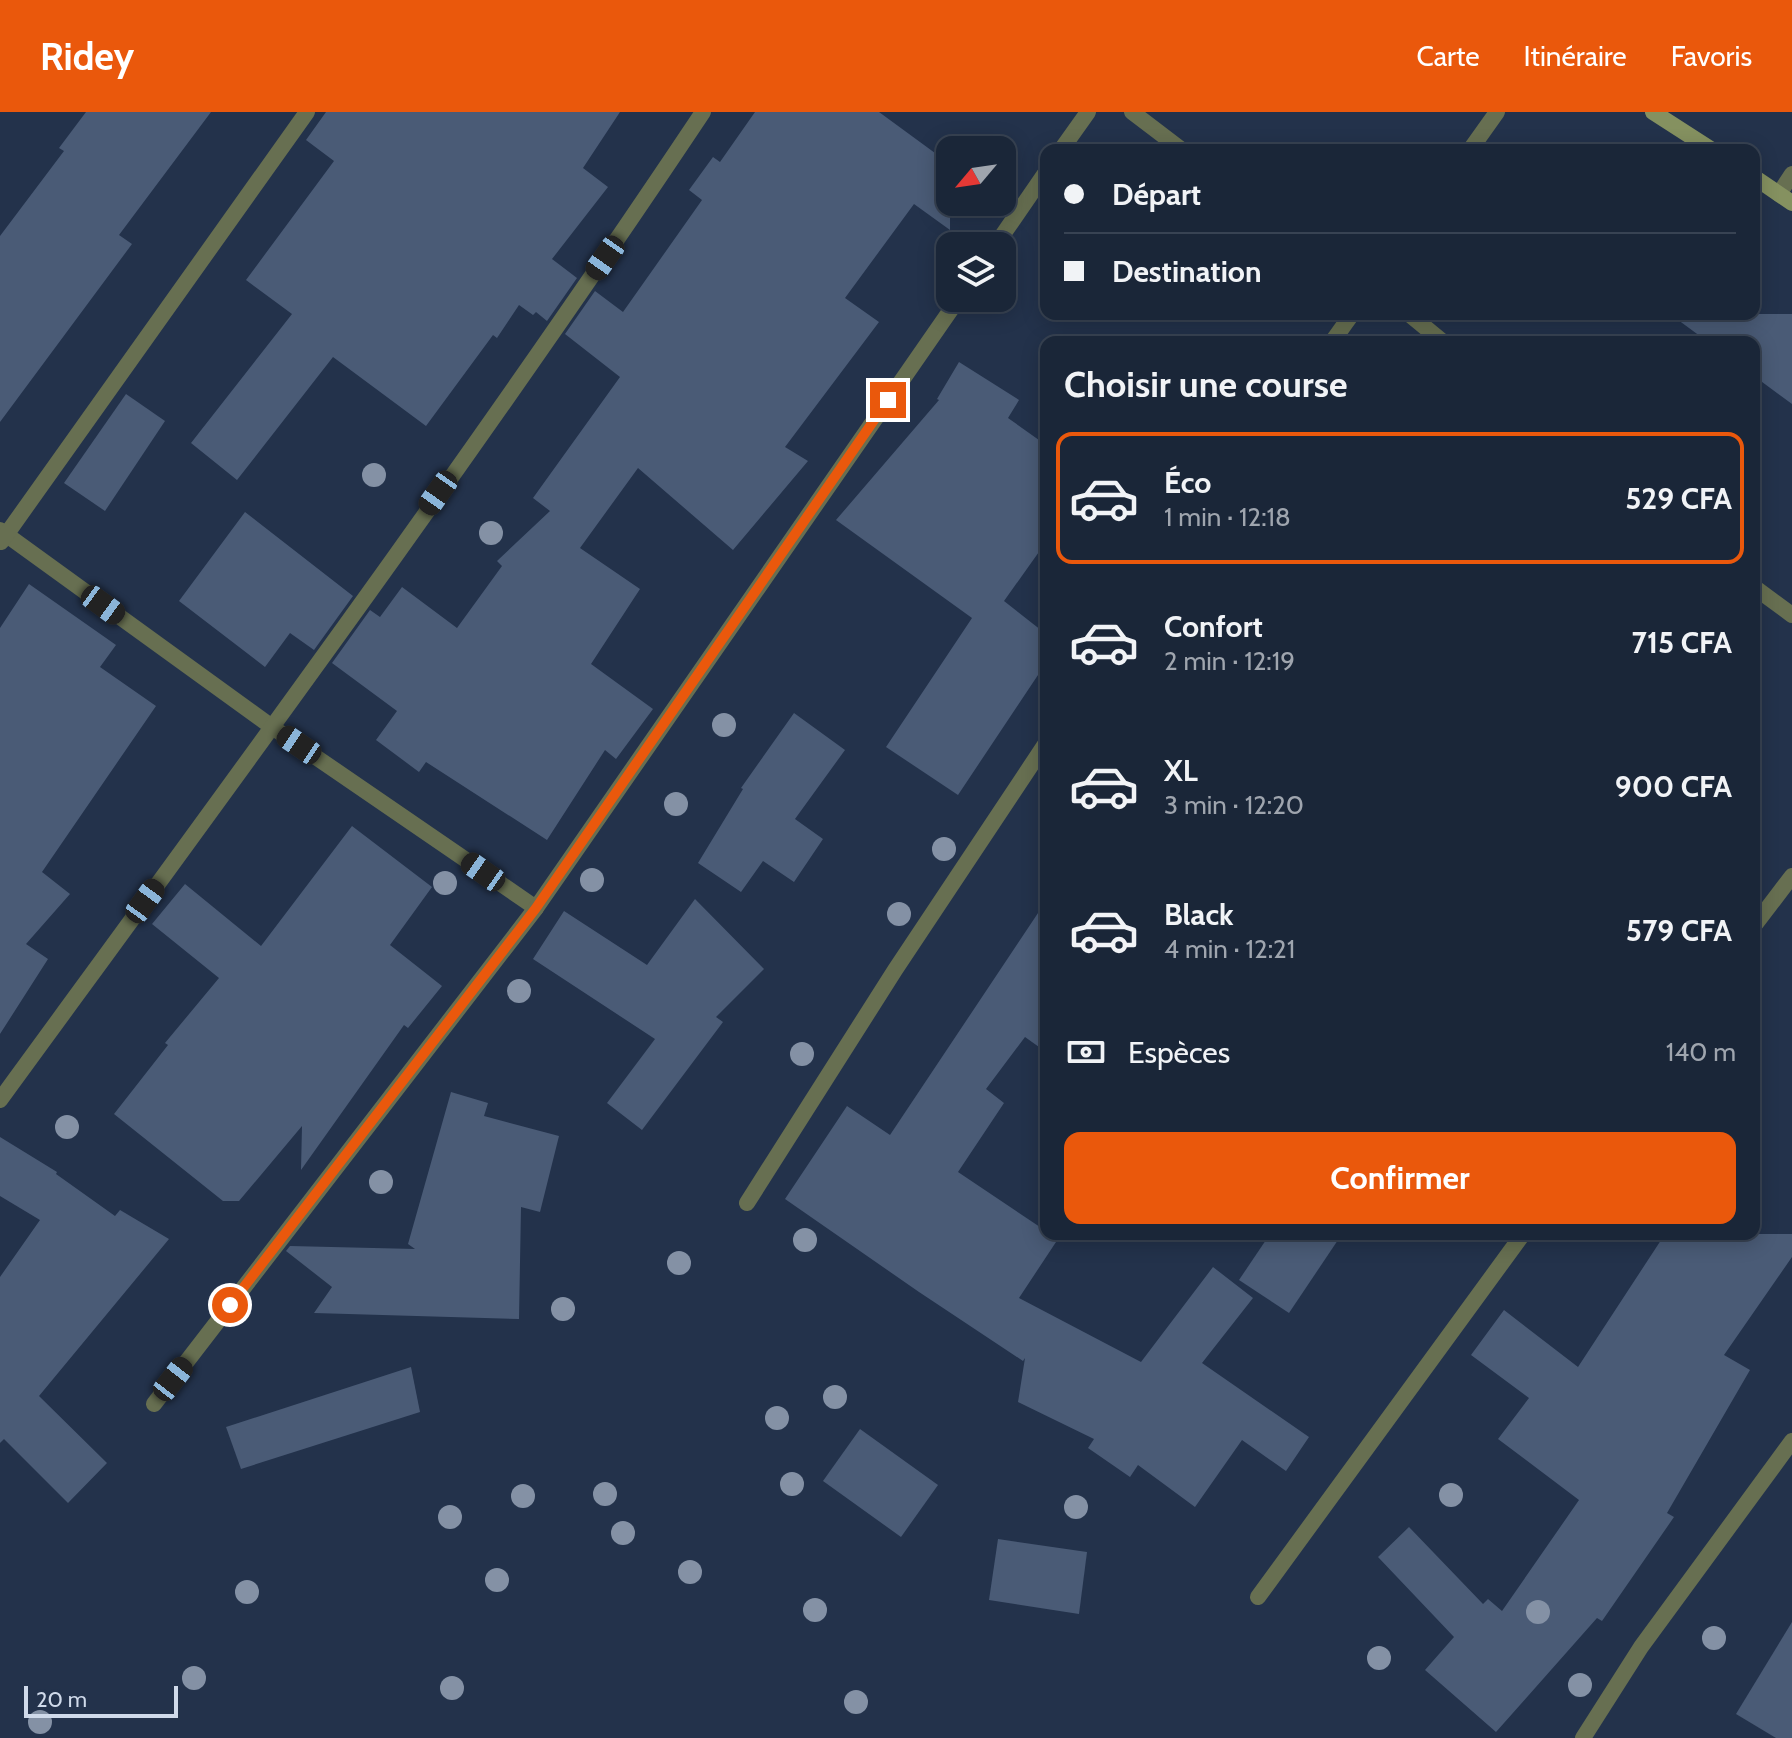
<!DOCTYPE html>
<html lang="fr">
<meta charset="utf-8">
<style>
body{margin:0;font-family:Cabin,sans-serif;background:#273243;color:#f1f3f6;height:100vh;display:flex;flex-direction:column;font-size:30px;white-space:nowrap}
*{box-sizing:border-box;margin:0}
p{font-size:26px;color:#9fa5ae}
.icon{flex:none;width:44px;height:44px;fill:none;stroke:currentColor;stroke-width:2;stroke-linecap:round;stroke-linejoin:round}
.map{position:relative;flex:1;overflow:hidden}
.side{position:absolute;left:1040px;top:224px;width:720px;height:904px;display:flex;flex-direction:column;background:#1a2638;border-radius:16px;box-shadow:0 4px 20px #0003,0 0 0 2px #384353}
.side>*{flex:none}
.guide{position:absolute;left:1040px;top:32px;width:720px;height:176px;border-radius:16px;box-shadow:0 4px 20px #0003,0 0 0 2px #384353;display:grid;align-content:center;height:176px;padding:0 24px;background:#1a2638}
.needle{width:52px;rotate:241deg}
.fabs{position:absolute;left:936px;top:24px;display:grid;gap:16px}
.fabs a{display:grid;place-items:center;width:80px;height:80px;border-radius:16px;background:#1a2638;box-shadow:0 4px 20px #0003,0 0 0 2px #384353;font-size:40px}
.scale{position:absolute;left:24px;bottom:20px;width:154px;box-sizing:border-box;padding-left:8px;border:4px solid #d0daea;border-top:0;font-size:22px;line-height:28px;white-space:nowrap;color:#d0daea;-webkit-text-stroke:6px #23324b;paint-order:stroke}
.end{position:absolute;width:36px;height:36px;margin:-18px;border:10px solid #ea580c;background:#fff;box-shadow:0 0 0 4px #fff}
.from{border-radius:50%}
.car{position:absolute;width:24px;height:48px;margin:-24px -12px;border-radius:10px;box-shadow:0 0 6px 2px #0007;background:linear-gradient(#222 24%,#8ab4d8 0 40%,#222 0 76%,#8ab4d8 0 86%,#222 0)}
.guide b{display:flex;align-items:center;gap:28px;height:76px;font-size:30px}
.guide b+b{border-top:2px solid #384353}
.guide i{width:20px;height:20px;background:#f1f3f6}
ul{padding:0;list-style:none}
li{display:flex;align-items:center;gap:24px;height:132px;margin:0 16px 12px;padding:0 8px;border:4px solid transparent;border-radius:16px}
li div{flex:1}
li b{display:block;font-size:30px}
li em{font-style:normal;font-weight:700}
li.selected{border-color:#ea580c}
li>.icon{width:72px;height:72px;stroke-width:1.5}
h2{padding:0 24px;font-size:36px;line-height:96px}
.pay{display:flex;align-items:center;gap:20px;height:88px;padding:0 24px;font-size:30px}
.pay p{margin-inline-start:auto}
.button{display:flex;gap:16px;margin-top:auto;padding:16px 24px}
.button a{flex:1;height:92px;border-radius:16px;background:#ea580c;color:#fff;font-size:32px;font-weight:700;line-height:92px;text-align:center}
header{display:flex;align-items:center;gap:48px;box-sizing:border-box;height:112px;padding:0 40px;background:#ea580c;color:#fff}
header strong{font-size:38px}
nav{display:flex;gap:44px;margin-inline-start:auto;font-size:28px}
.map>svg:first-child{display:block}
</style>
<header>
<strong>Ridey</strong>
<nav><a>Carte</a><a>Itinéraire</a><a>Favoris</a></nav>
</header>
<div class="map">
<svg width="1792" height="1626" viewBox="0 0 1792 1626">
<rect width="100%" height="100%" fill="#23324b"/>
<g fill="#4a5b76">
<path d="M 86,0 L 211,0 L 119,123 L 132,132 L 0,310 L 0,124 L 64,39 L 59,36 Z"/>
<path d="M 326,0 L 620,0 L 583,56 L 608,75 L 552,147 L 577,166 L 547,209 L 536,200 L 533,203 L 519,193 L 497,226 L 493,223 L 426,314 L 333,245 L 237,368 L 191,331 L 292,202 L 246,168 L 334,49 L 306,28 Z"/>
<path d="M 755,0 L 879,0 L 950,52 L 950,118 L 914,92 L 845,186 L 879,210 L 785,335 L 808,349 L 733,438 L 638,356 L 580,436 L 640,477 L 591,552 L 653,597 L 616,647 L 605,638 L 547,728 L 426,650 L 419,660 L 376,628 L 397,599 L 332,551 L 370,498 L 380,505 L 402,475 L 457,516 L 502,454 L 497,449 L 550,399 L 533,386 L 620,265 L 565,222 L 595,179 L 623,200 L 702,88 L 689,78 L 713,45 L 720,50 Z"/>
<path d="M 1670,202 L 1792,202 L 1792,292 L 1754,264 L 1754,230 L 1708,230 Z"/>
<path d="M 959,250 L 1019,288 L 1008,306 L 1046,333 L 1046,430 L 1004,489 L 1046,522 L 1046,551 L 958,683 L 886,635 L 972,506 L 836,408 L 939,288 L 937,287 Z"/>
<path d="M 126,282 L 165,309 L 105,399 L 64,371 Z"/>
<path d="M 245,400 L 353,484 L 314,538 L 290,521 L 265,555 L 179,489 Z"/>
<path d="M 29,472 L 116,533 L 100,555 L 156,594 L 42,760 L 70,782 L 26,832 L 48,847 L 0,922 L 0,516 Z"/>
<path d="M 794,601 L 845,638 L 795,707 L 823,727 L 794,770 L 763,749 L 741,780 L 698,751 L 743,677 L 741,676 Z"/>
<path d="M 352,714 L 432,775 L 390,833 L 442,874 L 408,916 L 404,913 L 301,1058 L 302,1014 L 239,1089 L 223,1089 L 114,1002 L 168,933 L 165,931 L 219,866 L 152,812 L 185,772 L 261,834 Z"/>
<path d="M 695,787 L 764,857 L 716,905 L 723,910 L 642,1018 L 607,991 L 655,927 L 533,847 L 564,799 L 647,853 Z"/>
<path d="M 1046,789 L 1046,940 L 1025,925 L 986,977 L 1004,991 L 958,1060 L 1046,1119 L 1046,1122 L 1058,1127 L 1019,1186 L 1141,1250 L 1213,1155 L 1253,1186 L 1202,1251 L 1309,1325 L 1286,1359 L 1242,1328 L 1195,1395 L 1138,1353 L 1130,1365 L 1088,1336 L 1094,1327 L 1018,1290 L 1025,1246 L 1023,1249 L 919,1180 L 785,1087 L 847,994 L 890,1023 Z"/>
<path d="M 451,980 L 488,991 L 484,1004 L 559,1024 L 540,1100 L 521,1095 L 519,1207 L 314,1201 L 332,1175 L 286,1139 L 290,1134 L 415,1137 L 408,1132 Z"/>
<path d="M 0,1025 L 57,1060 L 56,1062 L 115,1104 L 120,1098 L 169,1127 L 39,1284 L 107,1351 L 68,1391 L 4,1327 L 0,1331 L 0,1165 L 40,1108 L 0,1084 Z"/>
<path d="M 1270,1122 L 1342,1122 L 1289,1201 L 1239,1168 Z"/>
<path d="M 1665,1122 L 1792,1122 L 1792,1145 L 1724,1243 L 1750,1258 L 1667,1401 L 1674,1405 L 1602,1509 L 1597,1506 L 1496,1620 L 1425,1558 L 1454,1525 L 1378,1445 L 1409,1415 L 1483,1492 L 1488,1487 L 1502,1499 L 1579,1388 L 1498,1327 L 1529,1286 L 1471,1243 L 1504,1198 L 1578,1255 Z"/>
<path d="M 411,1255 L 420,1300 L 241,1357 L 226,1315 Z"/>
<path d="M 860,1317 L 938,1373 L 901,1425 L 823,1369 Z"/>
<path d="M 998,1427 L 1087,1440 L 1079,1502 L 989,1488 Z"/>
<path d="M 1792,1510 L 1792,1626 L 1776,1626 L 1736,1602 Z"/>
</g>
<g fill="none" stroke-linecap="round" stroke-linejoin="round">
<g stroke="#676f51" stroke-width="16">
<path d="M 1132,0 L 1182,38"/>
<path d="M 1061,38 L 1088,0"/>
<path d="M 1470,38 L 1497,0"/>
<path d="M 1779,82 L 1792,62"/>
<path d="M 995,134 L 1046,60"/>
<path d="M 1409,202 L 1443,230"/>
<path d="M 1332,230 L 1352,202"/>
<path d="M 0,418 L 272,615 L 536,796"/>
<path d="M 1,430 L 307,0"/>
<path d="M 1754,475 L 1792,503"/>
<path d="M 1754,814 L 1792,764"/>
<path d="M 0,988 C 238,662 479,336 703,0"/>
<path d="M 747,1091 L 895,858 L 1046,631"/>
<path d="M 154,1292 L 536,796 L 959,186"/>
<path d="M 1258,1485 L 1523,1122"/>
<path d="M 1583,1626 L 1641,1535 L 1792,1329"/>
</g>
<g stroke="#859160" stroke-width="16">
<path d="M 1653,0 L 1712,38"/>
<path d="M 1754,65 L 1792,91"/>
</g>
</g>
<g fill="#8491a5">
<circle cx="374" cy="363" r="12"/>
<circle cx="491" cy="421" r="12"/>
<circle cx="724" cy="613" r="12"/>
<circle cx="676" cy="692" r="12"/>
<circle cx="944" cy="737" r="12"/>
<circle cx="592" cy="768" r="12"/>
<circle cx="445" cy="771" r="12"/>
<circle cx="899" cy="802" r="12"/>
<circle cx="519" cy="879" r="12"/>
<circle cx="802" cy="942" r="12"/>
<circle cx="67" cy="1015" r="12"/>
<circle cx="381" cy="1070" r="12"/>
<circle cx="805" cy="1128" r="12"/>
<circle cx="679" cy="1151" r="12"/>
<circle cx="563" cy="1197" r="12"/>
<circle cx="835" cy="1285" r="12"/>
<circle cx="777" cy="1306" r="12"/>
<circle cx="792" cy="1372" r="12"/>
<circle cx="605" cy="1382" r="12"/>
<circle cx="1451" cy="1383" r="12"/>
<circle cx="523" cy="1384" r="12"/>
<circle cx="1076" cy="1395" r="12"/>
<circle cx="450" cy="1405" r="12"/>
<circle cx="623" cy="1421" r="12"/>
<circle cx="690" cy="1460" r="12"/>
<circle cx="497" cy="1468" r="12"/>
<circle cx="247" cy="1480" r="12"/>
<circle cx="815" cy="1498" r="12"/>
<circle cx="1538" cy="1500" r="12"/>
<circle cx="1714" cy="1526" r="12"/>
<circle cx="1379" cy="1546" r="12"/>
<circle cx="194" cy="1566" r="12"/>
<circle cx="1580" cy="1573" r="12"/>
<circle cx="452" cy="1576" r="12"/>
<circle cx="856" cy="1590" r="12"/>
<circle cx="40" cy="1610" r="12"/>
</g>
<g fill="none" stroke-linecap="round" stroke-linejoin="round">
<path stroke="#ea580c" stroke-width="10" d="M 230,1193 L 536,796 L 888,288"/>
</g>
</svg>
<div class="fabs">
<a><svg class="needle" viewBox="-14 -14 28 28"><path d="M0-13l5 13h-10z" fill="#e53935"/><path d="M0 13l5-13h-10z" fill="#9fa5ae"/></svg></a>
<a><svg class="icon" aria-label="layers" viewBox="0 0 24 24"><path d="M12 4l9 5-9 5-9-5zM3 14l9 5 9-5"/></svg></a>
</div>
<div class="scale">20 m</div>
<i class="end from" style="left:230px;top:1193px"></i>
<i class="end" style="left:888px;top:288px"></i>
<i class="car" style="left:605px;top:146px;rotate:215deg"></i>
<i class="car" style="left:438px;top:381px;rotate:215deg"></i>
<i class="car" style="left:103px;top:493px;rotate:126deg"></i>
<i class="car" style="left:299px;top:633px;rotate:304deg"></i>
<i class="car" style="left:483px;top:760px;rotate:305deg"></i>
<i class="car" style="left:145px;top:789px;rotate:36deg"></i>
<i class="car" style="left:173px;top:1267px;rotate:38deg"></i>
<div class="guide">
<b><i class="from"></i>Départ</b>
<b><i></i>Destination</b>
</div>
<section class="side">
<h2>Choisir une course</h2>
<ul>
<li class="selected"><svg class="icon" aria-label="car" viewBox="0 0 24 24"><path d="M5 17H2v-5l4-1 3-4h7l3 4 3 1v5h-3M9 17h6M6 11h13"/><circle cx="7" cy="17" r="2"/><circle cx="17" cy="17" r="2"/></svg><div><b>Éco</b><p>1 min · 12:18</p></div><em>529 CFA</em></li>
<li><svg class="icon" aria-label="car" viewBox="0 0 24 24"><path d="M5 17H2v-5l4-1 3-4h7l3 4 3 1v5h-3M9 17h6M6 11h13"/><circle cx="7" cy="17" r="2"/><circle cx="17" cy="17" r="2"/></svg><div><b>Confort</b><p>2 min · 12:19</p></div><em>715 CFA</em></li>
<li><svg class="icon" aria-label="car" viewBox="0 0 24 24"><path d="M5 17H2v-5l4-1 3-4h7l3 4 3 1v5h-3M9 17h6M6 11h13"/><circle cx="7" cy="17" r="2"/><circle cx="17" cy="17" r="2"/></svg><div><b>XL</b><p>3 min · 12:20</p></div><em>900 CFA</em></li>
<li><svg class="icon" aria-label="car" viewBox="0 0 24 24"><path d="M5 17H2v-5l4-1 3-4h7l3 4 3 1v5h-3M9 17h6M6 11h13"/><circle cx="7" cy="17" r="2"/><circle cx="17" cy="17" r="2"/></svg><div><b>Black</b><p>4 min · 12:21</p></div><em>579 CFA</em></li>
</ul>
<div class="pay"><svg class="icon" aria-label="cash" viewBox="0 0 24 24"><path d="M3 7h18v10H3z"/><circle cx="12" cy="12" r="2"/></svg>Espèces<p>140 m</p></div>
<div class="button"><a>Confirmer</a></div>
</section>
</div>
